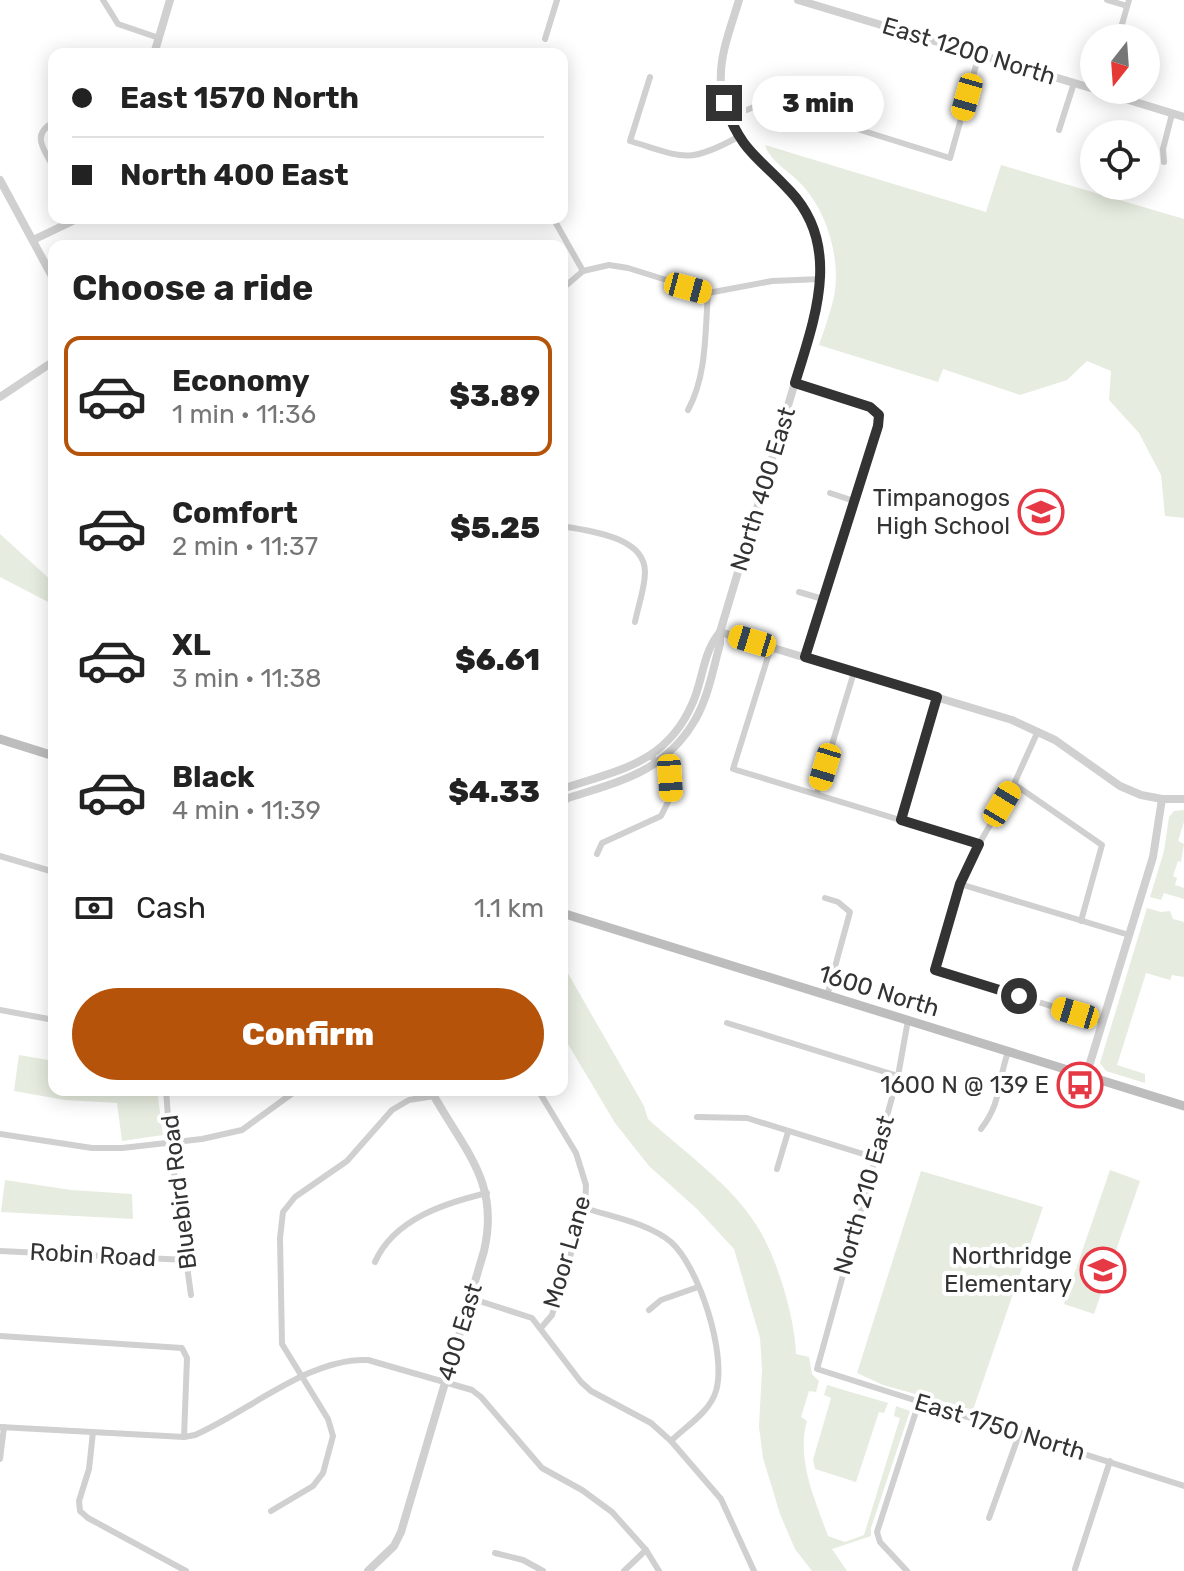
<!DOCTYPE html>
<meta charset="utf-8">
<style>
body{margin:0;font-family:Rubik,sans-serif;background:#f6f6f6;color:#222;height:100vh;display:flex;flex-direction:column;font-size:30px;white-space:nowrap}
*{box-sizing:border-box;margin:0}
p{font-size:26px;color:#767676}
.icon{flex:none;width:44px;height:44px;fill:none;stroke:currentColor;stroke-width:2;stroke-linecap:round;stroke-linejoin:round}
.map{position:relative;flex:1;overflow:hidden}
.side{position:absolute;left:48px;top:240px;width:520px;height:856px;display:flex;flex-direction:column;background:#fff;border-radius:16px;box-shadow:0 4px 20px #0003}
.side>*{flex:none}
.top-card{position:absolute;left:48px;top:48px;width:520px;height:176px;border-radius:16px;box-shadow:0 4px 20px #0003;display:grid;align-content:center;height:176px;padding:0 24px;background:#fff}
.needle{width:52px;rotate:197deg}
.tools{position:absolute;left:1080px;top:24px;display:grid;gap:16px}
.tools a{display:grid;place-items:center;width:80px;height:80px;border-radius:50%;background:#fff;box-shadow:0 4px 20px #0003;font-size:40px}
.end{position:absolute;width:36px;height:36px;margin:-18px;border:10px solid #333;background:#fff;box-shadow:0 0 0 4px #fff}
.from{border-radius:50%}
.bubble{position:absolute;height:56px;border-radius:28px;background:#fff;box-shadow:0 4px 20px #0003;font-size:26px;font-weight:800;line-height:56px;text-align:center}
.car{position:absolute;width:24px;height:48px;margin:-24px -12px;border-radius:10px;box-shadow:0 0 6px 2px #0007;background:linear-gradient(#f5c518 24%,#345 0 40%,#f5c518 0 76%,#345 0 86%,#f5c518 0)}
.top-card b{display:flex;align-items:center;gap:28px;height:76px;font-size:30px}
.top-card b+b{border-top:2px solid #e0e0e0}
.top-card i{width:20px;height:20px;background:#222}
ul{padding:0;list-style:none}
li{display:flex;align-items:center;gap:24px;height:120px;margin:0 16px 12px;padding:0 8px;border:4px solid transparent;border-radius:16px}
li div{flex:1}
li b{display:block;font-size:30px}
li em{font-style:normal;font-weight:800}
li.selected{border-color:#b45309}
li>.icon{width:72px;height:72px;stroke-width:1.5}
h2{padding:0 24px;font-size:36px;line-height:96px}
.pay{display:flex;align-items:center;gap:20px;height:88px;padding:0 24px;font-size:30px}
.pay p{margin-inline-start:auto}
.primary-button{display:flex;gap:16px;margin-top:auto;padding:16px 24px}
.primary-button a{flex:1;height:92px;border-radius:48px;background:#b45309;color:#fff;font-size:32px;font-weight:800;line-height:92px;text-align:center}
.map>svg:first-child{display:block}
</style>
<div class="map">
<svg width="1184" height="1571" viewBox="0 0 1184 1571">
<rect width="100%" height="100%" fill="#fff"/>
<g fill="#e6ecdf">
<path d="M 765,145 L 986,212 L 1001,165 L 1184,219 L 1184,518 L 1165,516 L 1161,475 L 1139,433 L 1109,400 L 1111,371 L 1087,361 L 1067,380 L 1020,395 L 943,369 L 938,382 L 819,345 C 824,330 830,314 834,297 C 841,260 828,214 803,186 C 791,172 770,162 765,145 Z"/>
<path d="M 0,534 L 54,583 L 54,605 L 0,577 Z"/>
<path d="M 1184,810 L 1184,822 L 1178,841 L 1184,844 L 1181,862 L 1178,861 L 1173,876 L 1177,878 L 1175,885 L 1184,888 L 1184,899 L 1164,893 L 1161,900 L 1150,897 L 1164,851 L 1169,817 L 1174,811 Z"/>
<path d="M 1147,908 L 1161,912 L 1170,911 L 1173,919 L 1184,922 L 1184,977 L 1172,975 L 1170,980 L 1146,973 L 1117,1065 L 1145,1074 L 1145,1083 L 1106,1071 L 1100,1063 Z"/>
<path d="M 562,963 L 644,1106 L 648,1119 C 684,1152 731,1184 757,1226 C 777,1257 795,1318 796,1354 L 809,1357 L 812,1374 L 819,1381 L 816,1392 L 809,1391 L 801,1417 L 807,1421 C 796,1459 815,1500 828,1536 L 845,1542 L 864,1535 L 900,1418 L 894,1416 L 896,1406 L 910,1411 L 871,1528 L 871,1536 L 832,1549 L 847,1571 L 812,1571 L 795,1549 L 780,1514 L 763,1458 L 759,1427 L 762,1369 L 760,1338 L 734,1249 L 697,1209 L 649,1166 L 615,1123 L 562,1034 Z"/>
<path d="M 19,1055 L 54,1061 L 54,1090 L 157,1090 L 163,1135 L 122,1141 L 117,1103 L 65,1100 L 14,1091 Z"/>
<path d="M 1110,1170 L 1140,1181 L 1094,1314 L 1064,1304 Z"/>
<path d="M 921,1171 L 1043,1207 L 973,1410 L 883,1385 L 857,1373 Z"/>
<path d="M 5,1180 L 71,1190 L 132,1194 L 133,1219 L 1,1212 Z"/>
<path d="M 827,1385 L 888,1403 L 884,1413 L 879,1412 L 856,1482 L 815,1469 L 813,1460 L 831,1398 L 824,1395 Z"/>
</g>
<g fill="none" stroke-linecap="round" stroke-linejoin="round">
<g stroke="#d0d0d0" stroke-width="6">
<path d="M 103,0 L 118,24 L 159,38"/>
<path d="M 1107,0 L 1127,6"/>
<path d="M 1118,38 L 1129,0"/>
<path d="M 545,39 L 557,0"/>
<path d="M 650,77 L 630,141 C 683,157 687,165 738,137"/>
<path d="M 729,117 L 759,105 L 774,103 L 950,158 L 979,55"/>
<path d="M 54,122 C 30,135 44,149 54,168"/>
<path d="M 1059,130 L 1074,83"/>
<path d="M 1164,162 L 1163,149 L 1172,114"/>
<path d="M 553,218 L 583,271"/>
<path d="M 562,289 L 583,271 L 609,265 L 628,268 L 708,293 L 772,281 L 821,279"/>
<path d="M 795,383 L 870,407 L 879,415 L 878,426 L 805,657"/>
<path d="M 688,410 C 707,375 705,332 708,293"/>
<path d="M 830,493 L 854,501"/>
<path d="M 562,526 C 588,531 645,536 645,572 C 645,588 638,606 635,622"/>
<path d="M 799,592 L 823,599"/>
<path d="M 771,647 L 733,769 L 979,844"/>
<path d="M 1038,731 L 1014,784 L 979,844 L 960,884 L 935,970 L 1103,1022"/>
<path d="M 1014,784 L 1102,845 L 1081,921"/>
<path d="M 817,794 L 854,672"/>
<path d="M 901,820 L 937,697"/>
<path d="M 597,854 L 602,843 L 661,816 L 671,796 L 670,778 L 651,756"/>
<path d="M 0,856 L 54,872"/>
<path d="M 50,871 L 54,858"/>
<path d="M 960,884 L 1129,935"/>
<path d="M 825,898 L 838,902 L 850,912 L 827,996"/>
<path d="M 0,1010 L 54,1020"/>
<path d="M 908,1020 L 898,1076 L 817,1369 L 1184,1486"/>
<path d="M 727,1023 L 898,1076"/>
<path d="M 166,1090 L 170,1143 L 191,1295"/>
<path d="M 538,1090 L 576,1153 L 586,1185 L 585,1208 L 552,1315 L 541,1328"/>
<path d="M 697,1117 L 747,1118 L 876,1158"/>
<path d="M 981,1129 C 1002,1102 997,1083 1008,1052"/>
<path d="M 0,1134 L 92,1148 L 122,1148 L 202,1139 L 242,1130 L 297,1090"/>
<path d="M 777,1169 L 788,1132"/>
<path d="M 585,1208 C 612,1217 648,1223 671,1242 C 699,1267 727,1354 716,1391 C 710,1412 686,1426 671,1441"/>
<path d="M 0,1251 L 187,1260"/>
<path d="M 375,1262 C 394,1219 445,1203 487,1193"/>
<path d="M 470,1298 L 532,1318 L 581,1382 L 591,1391 L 651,1423 L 671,1441 L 721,1499 L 754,1571"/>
<path d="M 649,1310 L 661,1300 L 698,1287"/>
<path d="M 0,1336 L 182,1348 L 187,1358 L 184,1437"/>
<path d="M 0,1427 L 184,1437 L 195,1435 C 248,1412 310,1357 368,1360 L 472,1390 L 481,1397 L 542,1468 L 582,1490 L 612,1512 L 646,1550 L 659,1571"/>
<path d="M 93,1432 L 89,1469 L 79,1501 L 80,1511 L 88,1518 L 186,1571"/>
<path d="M 0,1459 L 4,1427"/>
<path d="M 271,1511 L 313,1486 L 323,1473 L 333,1436 L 328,1419 L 282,1344 L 280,1238 L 283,1212 L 295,1197 L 347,1161 L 392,1110 L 409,1100 L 434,1096"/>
<path d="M 989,1518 L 1020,1432"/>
<path d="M 495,1553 L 523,1560 L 543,1571"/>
<path d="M 1075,1569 L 1110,1461"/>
<path d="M 624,1571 L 646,1550"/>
<path d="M 907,1571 L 880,1542 L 877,1532 L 919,1402"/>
</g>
<g stroke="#d0d0d0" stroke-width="8">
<path d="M 798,0 L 1094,89"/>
<path d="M 154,54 L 170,0"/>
<path d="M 1096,90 L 1184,117"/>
<path d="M 0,180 L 54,280"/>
<path d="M 33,240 L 79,218"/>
<path d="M 0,397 L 54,361"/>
<path d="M 720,632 L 1012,720 L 1055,740 L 1120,786 L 1141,795 L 1162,799 L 1184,799"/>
<path d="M 562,789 C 618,770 667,764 693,702 C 703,679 703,652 720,632"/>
<path d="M 562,802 L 568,798 C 620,781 665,772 695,720 C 708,698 713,669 720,644 L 720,632 L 817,309 C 825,267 821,227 793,193 C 783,182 771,174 761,164 C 739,144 723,114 721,84 C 719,55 731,27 739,0"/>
<path d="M 1086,1076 L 1153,857 L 1162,799"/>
<path d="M 368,1571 L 394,1546 L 401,1532 L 484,1251 C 500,1183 465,1151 434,1096 L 434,1090"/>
</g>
<g stroke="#bdbdbd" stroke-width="9">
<path d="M 0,739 L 54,756"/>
<path d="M 562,913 L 1184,1106"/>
</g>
</g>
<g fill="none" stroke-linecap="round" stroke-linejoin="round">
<path stroke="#333" stroke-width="10" d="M 724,103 C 742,153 757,155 790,191 C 843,247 814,320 795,383 L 870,407 L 879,415 L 878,426 L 805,657 L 937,697 L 901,820 L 979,844 L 960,884 L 935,970 L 1019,996"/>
</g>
<defs>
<g id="school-ring" transform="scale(2.3)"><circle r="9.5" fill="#fff" stroke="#e63946" stroke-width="1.5"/><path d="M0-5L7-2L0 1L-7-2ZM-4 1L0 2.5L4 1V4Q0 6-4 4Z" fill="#e63946"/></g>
<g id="bus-ring" transform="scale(2.3)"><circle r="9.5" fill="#fff" stroke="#e63946" stroke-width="1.5"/><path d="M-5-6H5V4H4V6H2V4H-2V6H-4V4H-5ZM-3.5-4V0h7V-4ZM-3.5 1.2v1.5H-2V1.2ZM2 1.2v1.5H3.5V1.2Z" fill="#e63946"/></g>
</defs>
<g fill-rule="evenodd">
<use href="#school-ring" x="1041" y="512"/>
<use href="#bus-ring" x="1080" y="1085"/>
<use href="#school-ring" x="1103" y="1270"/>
</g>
<g text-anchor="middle" stroke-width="8" stroke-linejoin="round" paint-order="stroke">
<g font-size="24" fill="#333" stroke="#fff">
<text transform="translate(969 51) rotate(17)" y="8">East 1200 North</text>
<text transform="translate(763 489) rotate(-73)" y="8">North 400 East</text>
<text transform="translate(879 991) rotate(17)" y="8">1600 North</text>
<text transform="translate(179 1192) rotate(-97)" y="8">Bluebird Road</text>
<text transform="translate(864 1195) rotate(-74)" y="8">North 210 East</text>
<text transform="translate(567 1252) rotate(-74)" y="8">Moor Lane</text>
<text transform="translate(93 1255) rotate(3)" y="8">Robin Road</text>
<text transform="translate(460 1332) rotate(-73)" y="8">400 East</text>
<text transform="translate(1000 1427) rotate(17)" y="8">East 1750 North</text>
</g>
<g font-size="24" fill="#333" stroke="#fff" text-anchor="end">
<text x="1010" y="506">Timpanogos<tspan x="1010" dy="28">High School</tspan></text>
<text x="1049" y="1093">1600 N @ 139 E</text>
<text x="1072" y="1264">Northridge<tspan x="1072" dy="28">Elementary</tspan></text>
</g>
</g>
</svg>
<div class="tools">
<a><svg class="needle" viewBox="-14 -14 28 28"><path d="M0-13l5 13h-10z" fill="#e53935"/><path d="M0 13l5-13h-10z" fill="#767676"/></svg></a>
<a><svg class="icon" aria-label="locate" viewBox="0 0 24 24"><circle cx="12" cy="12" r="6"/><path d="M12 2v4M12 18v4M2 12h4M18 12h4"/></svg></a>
</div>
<i class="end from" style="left:1019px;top:996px"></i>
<i class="end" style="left:724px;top:103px"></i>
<div class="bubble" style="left:752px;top:76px;width:132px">3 min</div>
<i class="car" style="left:967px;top:97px;rotate:196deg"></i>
<i class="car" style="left:688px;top:288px;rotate:105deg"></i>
<i class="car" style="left:752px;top:641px;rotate:287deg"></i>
<i class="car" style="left:825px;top:767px;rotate:197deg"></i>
<i class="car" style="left:670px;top:778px;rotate:176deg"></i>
<i class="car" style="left:1002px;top:804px;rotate:31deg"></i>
<i class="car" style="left:1075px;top:1013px;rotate:287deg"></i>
<div class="top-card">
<b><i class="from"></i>East 1570 North</b>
<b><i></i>North 400 East</b>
</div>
<section class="side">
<h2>Choose a ride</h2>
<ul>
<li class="selected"><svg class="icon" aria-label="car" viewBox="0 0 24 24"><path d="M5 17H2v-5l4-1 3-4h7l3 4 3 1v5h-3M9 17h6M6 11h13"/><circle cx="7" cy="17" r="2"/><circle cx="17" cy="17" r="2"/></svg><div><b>Economy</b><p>1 min · 11:36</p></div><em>$3.89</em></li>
<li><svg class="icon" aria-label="car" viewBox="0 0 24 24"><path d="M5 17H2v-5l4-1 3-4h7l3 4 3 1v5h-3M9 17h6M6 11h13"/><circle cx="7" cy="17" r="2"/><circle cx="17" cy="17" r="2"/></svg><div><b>Comfort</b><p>2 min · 11:37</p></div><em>$5.25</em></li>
<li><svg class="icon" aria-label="car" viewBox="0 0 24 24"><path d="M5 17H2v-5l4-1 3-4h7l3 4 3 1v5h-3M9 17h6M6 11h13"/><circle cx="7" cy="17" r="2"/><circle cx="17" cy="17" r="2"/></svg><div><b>XL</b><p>3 min · 11:38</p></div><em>$6.61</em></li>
<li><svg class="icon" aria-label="car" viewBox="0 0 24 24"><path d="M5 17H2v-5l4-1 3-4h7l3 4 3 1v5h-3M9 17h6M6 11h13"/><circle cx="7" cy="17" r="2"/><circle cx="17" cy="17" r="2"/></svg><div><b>Black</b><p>4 min · 11:39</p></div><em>$4.33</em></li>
</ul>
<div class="pay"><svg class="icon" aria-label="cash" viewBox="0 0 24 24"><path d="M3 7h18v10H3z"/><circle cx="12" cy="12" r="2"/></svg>Cash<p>1.1 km</p></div>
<div class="primary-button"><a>Confirm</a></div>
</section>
</div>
